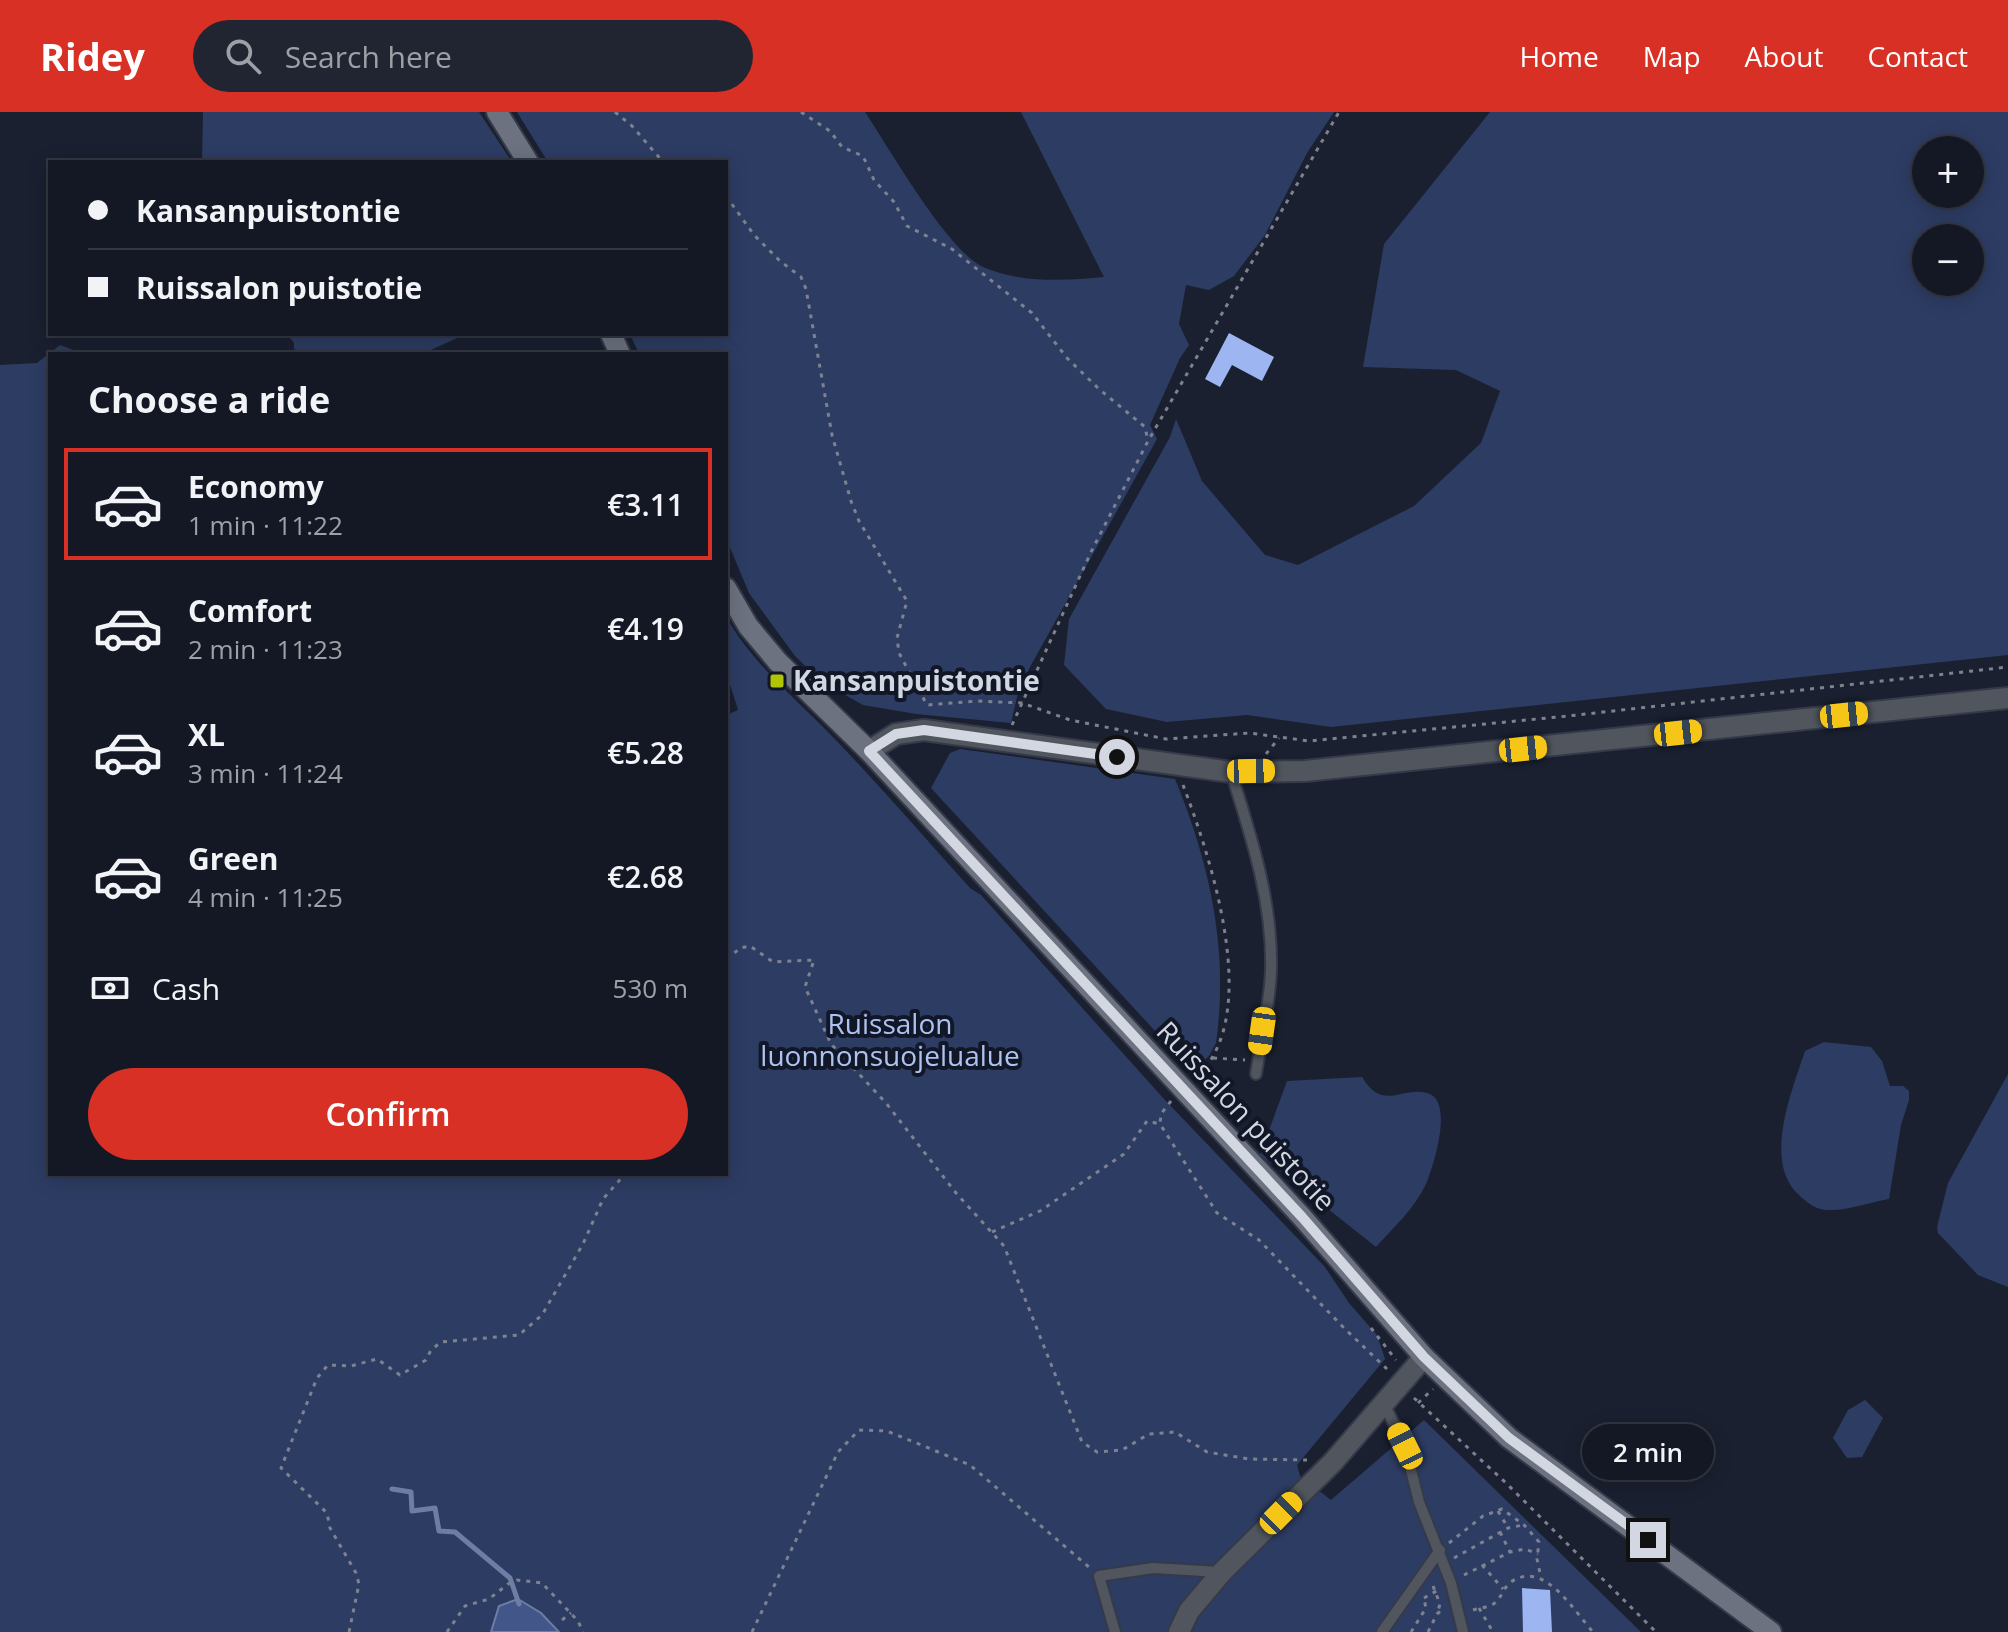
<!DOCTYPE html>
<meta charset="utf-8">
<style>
body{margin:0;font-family:"Open Sans",sans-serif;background:#212531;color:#f1f3f6;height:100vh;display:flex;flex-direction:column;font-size:30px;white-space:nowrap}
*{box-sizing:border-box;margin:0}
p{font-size:26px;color:#9da0a6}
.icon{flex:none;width:44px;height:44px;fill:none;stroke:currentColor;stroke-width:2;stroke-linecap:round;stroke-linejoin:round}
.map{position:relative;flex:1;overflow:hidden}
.sheet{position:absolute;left:48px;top:240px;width:680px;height:824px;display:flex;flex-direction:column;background:#141824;border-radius:0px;box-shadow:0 4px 20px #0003,0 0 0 2px #333741}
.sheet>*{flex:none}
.top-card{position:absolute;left:48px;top:48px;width:680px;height:176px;border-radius:0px;box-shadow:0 4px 20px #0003,0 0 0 2px #333741;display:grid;align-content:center;height:176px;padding:0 40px;background:#141824}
.buttons{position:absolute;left:1912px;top:24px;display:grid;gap:16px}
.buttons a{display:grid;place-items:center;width:72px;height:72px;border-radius:50%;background:#141824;box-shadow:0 4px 20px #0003,0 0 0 2px #333741;font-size:40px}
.end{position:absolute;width:36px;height:36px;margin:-18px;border:10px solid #d3d7e2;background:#111;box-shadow:0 0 0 4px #111}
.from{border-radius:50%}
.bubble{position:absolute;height:56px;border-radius:28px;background:#141824;box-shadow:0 4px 20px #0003,0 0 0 2px #333741;font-size:26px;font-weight:600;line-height:56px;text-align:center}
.car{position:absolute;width:24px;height:48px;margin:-24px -12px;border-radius:10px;box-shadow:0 0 6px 2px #0007;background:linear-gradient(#f5c518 24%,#345 0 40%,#f5c518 0 76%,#345 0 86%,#f5c518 0)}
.top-card b{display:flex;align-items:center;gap:28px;height:76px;font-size:30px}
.top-card b+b{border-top:2px solid #333741}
.top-card i{width:20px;height:20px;background:#f1f3f6}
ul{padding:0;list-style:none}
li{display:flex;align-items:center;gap:24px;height:112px;margin:0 16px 12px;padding:0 24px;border:4px solid transparent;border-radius:0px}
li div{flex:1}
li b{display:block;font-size:30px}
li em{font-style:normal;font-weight:600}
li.on{border-color:#d93025}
li>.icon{width:72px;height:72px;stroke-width:1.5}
h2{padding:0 40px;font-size:36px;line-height:96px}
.pay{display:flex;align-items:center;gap:20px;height:88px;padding:0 40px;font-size:30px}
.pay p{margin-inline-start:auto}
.button{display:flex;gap:16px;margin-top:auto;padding:16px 40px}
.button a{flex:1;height:92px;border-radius:48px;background:#d93025;color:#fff;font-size:32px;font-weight:600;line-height:92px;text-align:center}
header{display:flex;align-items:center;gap:48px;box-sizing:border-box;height:112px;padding:0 40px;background:#d93025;color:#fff}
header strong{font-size:38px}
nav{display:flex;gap:44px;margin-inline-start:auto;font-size:28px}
.search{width:560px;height:72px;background:#212531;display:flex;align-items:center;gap:20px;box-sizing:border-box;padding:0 28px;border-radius:44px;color:#9da0a6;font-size:30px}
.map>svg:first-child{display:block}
</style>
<header>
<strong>Ridey</strong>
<div class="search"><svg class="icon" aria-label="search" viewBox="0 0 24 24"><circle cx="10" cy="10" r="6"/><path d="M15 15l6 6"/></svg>Search here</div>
<nav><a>Home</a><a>Map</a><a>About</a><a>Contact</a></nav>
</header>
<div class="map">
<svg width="2008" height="1520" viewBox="0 0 2008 1520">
<rect width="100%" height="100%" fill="#1a2030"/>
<g fill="#2d3c63" fill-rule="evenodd">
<path d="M 203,0 L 479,0 L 512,50 L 202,50 Z"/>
<path d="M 517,0 L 865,0 C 889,36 948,139 983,155 C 1019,171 1066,169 1104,165 L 1021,0 L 1334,0 L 1307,41 L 1265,123 L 1234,164 L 1209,178 L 1186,173 L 1179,212 L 1189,233 L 1180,246 L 1150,313 L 1157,327 L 1030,555 L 1017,585 L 1011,611 L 916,602 L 863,593 L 822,570 L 795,544 L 749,481 L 726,426 L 726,242 L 639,242 L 630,222 L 726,222 L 726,50 L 548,50 Z"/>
<path d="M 1490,0 L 2008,0 L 2008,543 L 1331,615 L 1247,603 L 1167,610 L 1106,597 L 1064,553 L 1069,507 L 1170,325 L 1176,307 L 1202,369 L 1265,443 L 1298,453 L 1414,394 L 1481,331 L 1500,279 L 1456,258 L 1363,255 L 1384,132 ZM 1926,38 L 1970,38 L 1970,82 L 1926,82 ZM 1926,126 L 1970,126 L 1970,170 L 1926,170 Z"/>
<path d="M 287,222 L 466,222 L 422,242 L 304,242 L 294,237 L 294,231 Z"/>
<path d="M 60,233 L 84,242 L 50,242 L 50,1062 L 726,1062 L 726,603 L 738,598 L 726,560 L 726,504 C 751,550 792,583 828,620 C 877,670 923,724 970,776 L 981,783 L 1164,987 L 1325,1155 L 1349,1191 L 1377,1223 L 1385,1247 L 1297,1353 L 1300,1364 L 1331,1388 L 1424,1308 L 1641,1520 L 0,1520 L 0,253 L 37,251 Z"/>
<path d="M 960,637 L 1175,667 C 1210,752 1229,839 1216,931 L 1209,944 L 1192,959 L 931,676 L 950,641 Z"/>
<path d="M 1824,930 L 1871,935 L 1882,949 L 1890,974 L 1903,974 L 1909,979 L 1909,988 L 1901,1013 L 1889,1087 C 1871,1090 1847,1099 1828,1098 C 1817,1098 1809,1092 1801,1085 C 1761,1052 1792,979 1805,939 Z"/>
<path d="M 2008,962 L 2008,1175 L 1978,1163 L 1938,1121 L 1937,1115 L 1948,1071 Z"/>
<path d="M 1362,965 C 1383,1000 1401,974 1427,981 C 1455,988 1433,1055 1426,1072 C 1415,1096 1393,1116 1376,1135 L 1260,1043 L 1287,969 Z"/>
<path d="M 1865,1288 L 1883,1306 L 1862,1345 L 1847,1346 L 1833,1326 L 1848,1298 Z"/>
</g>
<path fill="#42568a" stroke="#6e7da4" stroke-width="2" d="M 518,1487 L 541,1501 L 559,1520 L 491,1520 L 499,1494 Z"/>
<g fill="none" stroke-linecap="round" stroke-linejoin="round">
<path stroke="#6e7da4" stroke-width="5" d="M 392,1377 L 411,1380 L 412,1399 L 435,1396 L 439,1419 L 455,1420 L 510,1466 L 519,1492"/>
</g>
<g fill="#9db5f0">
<path d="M 1229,221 L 1274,245 L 1262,269 L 1232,253 L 1220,275 L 1205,267 Z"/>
<path d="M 1522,1476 L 1550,1478 L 1552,1520 L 1523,1520 Z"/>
</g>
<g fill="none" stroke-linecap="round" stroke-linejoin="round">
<g stroke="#343a49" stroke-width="14">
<g id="lane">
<path d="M 1231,660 C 1251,724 1273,790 1271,858 C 1270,892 1261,928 1256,962"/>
<path d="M 1384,1292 L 1405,1334 L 1419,1390 L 1451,1471 L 1463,1520"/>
<path d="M 1115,1520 L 1099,1464 L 1153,1456 L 1220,1460"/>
<path d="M 1382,1520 L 1440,1438"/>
</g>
</g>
<g stroke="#343a49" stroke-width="24">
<g id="street">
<path d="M 869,639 L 896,622 L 924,618 L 1231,660 L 1305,659 L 2008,586"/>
<path d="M 1179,1520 L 1189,1499 L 1222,1460 L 1333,1350 L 1424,1245"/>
</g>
</g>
<g stroke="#343a49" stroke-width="24">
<g id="secondary">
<path d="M 497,0 L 528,50"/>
<path d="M 611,222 L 620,242"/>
<path d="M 726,476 L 748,514 L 778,550 L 869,639 L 1302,1105 L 1424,1245 L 1509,1326 L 1771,1520"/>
</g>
</g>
<g stroke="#7e8290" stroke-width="3" stroke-dasharray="4 6" stroke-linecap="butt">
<path d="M 615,0 L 632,14 L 663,50"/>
<path d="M 801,0 L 830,19 L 842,35 L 863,44 L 874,68 L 894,90 L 907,114 L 952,137 L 1032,201 L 1067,246 L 1099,277 L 1145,315 L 1148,329"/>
<path d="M 726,84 L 754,123 L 780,149 L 801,165 L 806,177 L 832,323 L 851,389 L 859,409 L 907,489 L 897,526 L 899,541 L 927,593 L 977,589 L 1022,591 L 1070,608 L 1166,627 L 1249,621 L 1309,629 L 1568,604 L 2008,555"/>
<path d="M 1012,613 L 1091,440 L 1148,329 L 1339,0"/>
<path d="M 1266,642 L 1279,626"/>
<path d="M 1183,673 C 1209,741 1253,875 1213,944 C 1210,951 1202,957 1197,962"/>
<path d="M 726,845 L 730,845 L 740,836 L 750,834 L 773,850 L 814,848 L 805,875 L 831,932 L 886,991 L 956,1081 L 1004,1134 L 1082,1330 L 1097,1340 L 1122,1338 L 1149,1322 L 1175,1320 L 1207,1340 L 1249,1347 L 1307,1348"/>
<path d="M 1213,946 L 1245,948"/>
<path d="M 1171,989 L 1161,1002 L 1160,1012 L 1217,1101 L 1259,1128 L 1345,1217 L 1387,1257"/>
<path d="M 992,1120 L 1040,1099 L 1124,1042 L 1147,1009 L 1160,1012"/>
<path d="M 1371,1216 L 1396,1248"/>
<path d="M 1414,1286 L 1506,1371 L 1656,1520"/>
<path d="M 1418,1291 L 1433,1277"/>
<path d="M 1498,1399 L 1508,1416"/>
<path d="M 1500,1420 L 1510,1440"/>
<path d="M 1449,1431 L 1483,1404 L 1502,1397 L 1524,1413 L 1539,1430 L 1537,1447 L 1541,1466"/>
<path d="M 1454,1446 L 1508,1416 L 1523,1413"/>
<path d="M 1482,1453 L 1503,1477"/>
<path d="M 1464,1463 L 1510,1440 L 1525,1437 L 1538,1442"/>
<path d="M 1433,1474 L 1440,1492 L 1437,1502"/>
<path d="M 1424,1486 L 1440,1477"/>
<path d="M 1479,1496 L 1493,1520"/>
<path d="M 1473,1498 C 1480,1496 1491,1495 1496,1490 C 1502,1484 1504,1475 1511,1470 C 1544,1447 1574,1499 1593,1520"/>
<path d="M 562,1508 L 571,1501"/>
<path d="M 349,1520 L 359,1472 L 356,1461 L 330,1416 L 327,1401 L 281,1356 L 317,1266 L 328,1253 L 351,1254 L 377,1247 L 400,1263 L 426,1248 L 431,1238 L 441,1230 L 519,1223 L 542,1203 L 583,1132 L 603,1087 L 625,1062"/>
<path d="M 447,1520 L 465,1494 L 489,1487 L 508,1472 L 517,1468 L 542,1471 L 578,1509 L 583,1520"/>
<path d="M 752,1520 L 838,1340 L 859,1318 L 887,1319 L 970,1353 L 1090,1456"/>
<path d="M 1411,1520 L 1426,1496 L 1424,1487"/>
<path d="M 1428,1520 L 1437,1502 L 1443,1497"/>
</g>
<use href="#lane" stroke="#51555d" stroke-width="10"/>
<use href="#street" stroke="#51555d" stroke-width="20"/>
<use href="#secondary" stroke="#6c727f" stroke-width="20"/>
</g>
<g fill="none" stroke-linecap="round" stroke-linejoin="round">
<path stroke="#d3d7e2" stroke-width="10" d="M 1117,645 L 924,618 L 896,622 L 869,639 L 1302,1105 L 1424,1245 L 1509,1326 L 1648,1428"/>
</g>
<rect fill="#b0c503" stroke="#111726" stroke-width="3" x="769" y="561" width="16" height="16" rx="4"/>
<g text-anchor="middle" stroke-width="8" stroke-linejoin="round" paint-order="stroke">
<g font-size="28" font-weight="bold" fill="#d3d7e2" stroke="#111726" text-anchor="start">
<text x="793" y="579">Kansanpuistontie</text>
</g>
<g font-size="28" fill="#aec2f2" stroke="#111726">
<text x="890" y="922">Ruissalon<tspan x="890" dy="32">luonnonsuojelualue</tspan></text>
</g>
<g font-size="28" fill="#d3d7e2" stroke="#111726">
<text transform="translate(1246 1004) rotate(47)" y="10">Ruissalon puistotie</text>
</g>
</g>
</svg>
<div class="buttons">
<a>+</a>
<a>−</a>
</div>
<i class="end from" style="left:1117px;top:645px"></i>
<i class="end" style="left:1648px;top:1428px"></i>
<div class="bubble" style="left:1582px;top:1312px;width:132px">2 min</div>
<i class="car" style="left:1844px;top:603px;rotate:84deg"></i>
<i class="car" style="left:1678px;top:621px;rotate:84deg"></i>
<i class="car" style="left:1523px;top:637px;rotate:84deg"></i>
<i class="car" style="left:1251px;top:659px;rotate:89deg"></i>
<i class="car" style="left:1262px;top:919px;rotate:188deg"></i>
<i class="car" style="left:1405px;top:1334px;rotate:334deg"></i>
<i class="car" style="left:1281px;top:1401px;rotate:45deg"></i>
<div class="top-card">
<b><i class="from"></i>Kansanpuistontie</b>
<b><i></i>Ruissalon puistotie</b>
</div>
<section class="sheet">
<h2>Choose a ride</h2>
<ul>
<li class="on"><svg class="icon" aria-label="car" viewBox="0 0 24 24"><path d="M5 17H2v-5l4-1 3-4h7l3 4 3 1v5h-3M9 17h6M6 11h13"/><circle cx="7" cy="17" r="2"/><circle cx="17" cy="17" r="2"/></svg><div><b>Economy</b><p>1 min · 11:22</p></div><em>€3.11</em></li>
<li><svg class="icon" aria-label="car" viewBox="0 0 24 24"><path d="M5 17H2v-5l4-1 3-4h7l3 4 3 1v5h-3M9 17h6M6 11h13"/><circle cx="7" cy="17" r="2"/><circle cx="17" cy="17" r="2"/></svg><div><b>Comfort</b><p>2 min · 11:23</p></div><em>€4.19</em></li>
<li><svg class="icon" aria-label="car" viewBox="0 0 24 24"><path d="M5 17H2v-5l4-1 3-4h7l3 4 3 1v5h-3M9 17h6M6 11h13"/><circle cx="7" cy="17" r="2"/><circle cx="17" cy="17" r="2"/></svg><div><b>XL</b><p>3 min · 11:24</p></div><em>€5.28</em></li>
<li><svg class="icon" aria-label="car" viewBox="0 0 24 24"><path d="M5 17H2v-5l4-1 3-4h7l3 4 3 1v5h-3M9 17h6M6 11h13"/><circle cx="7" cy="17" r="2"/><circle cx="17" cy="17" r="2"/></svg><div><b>Green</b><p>4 min · 11:25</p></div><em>€2.68</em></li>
</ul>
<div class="pay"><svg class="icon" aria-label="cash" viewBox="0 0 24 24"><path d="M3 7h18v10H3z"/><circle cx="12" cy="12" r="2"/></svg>Cash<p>530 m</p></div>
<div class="button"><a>Confirm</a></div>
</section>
</div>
